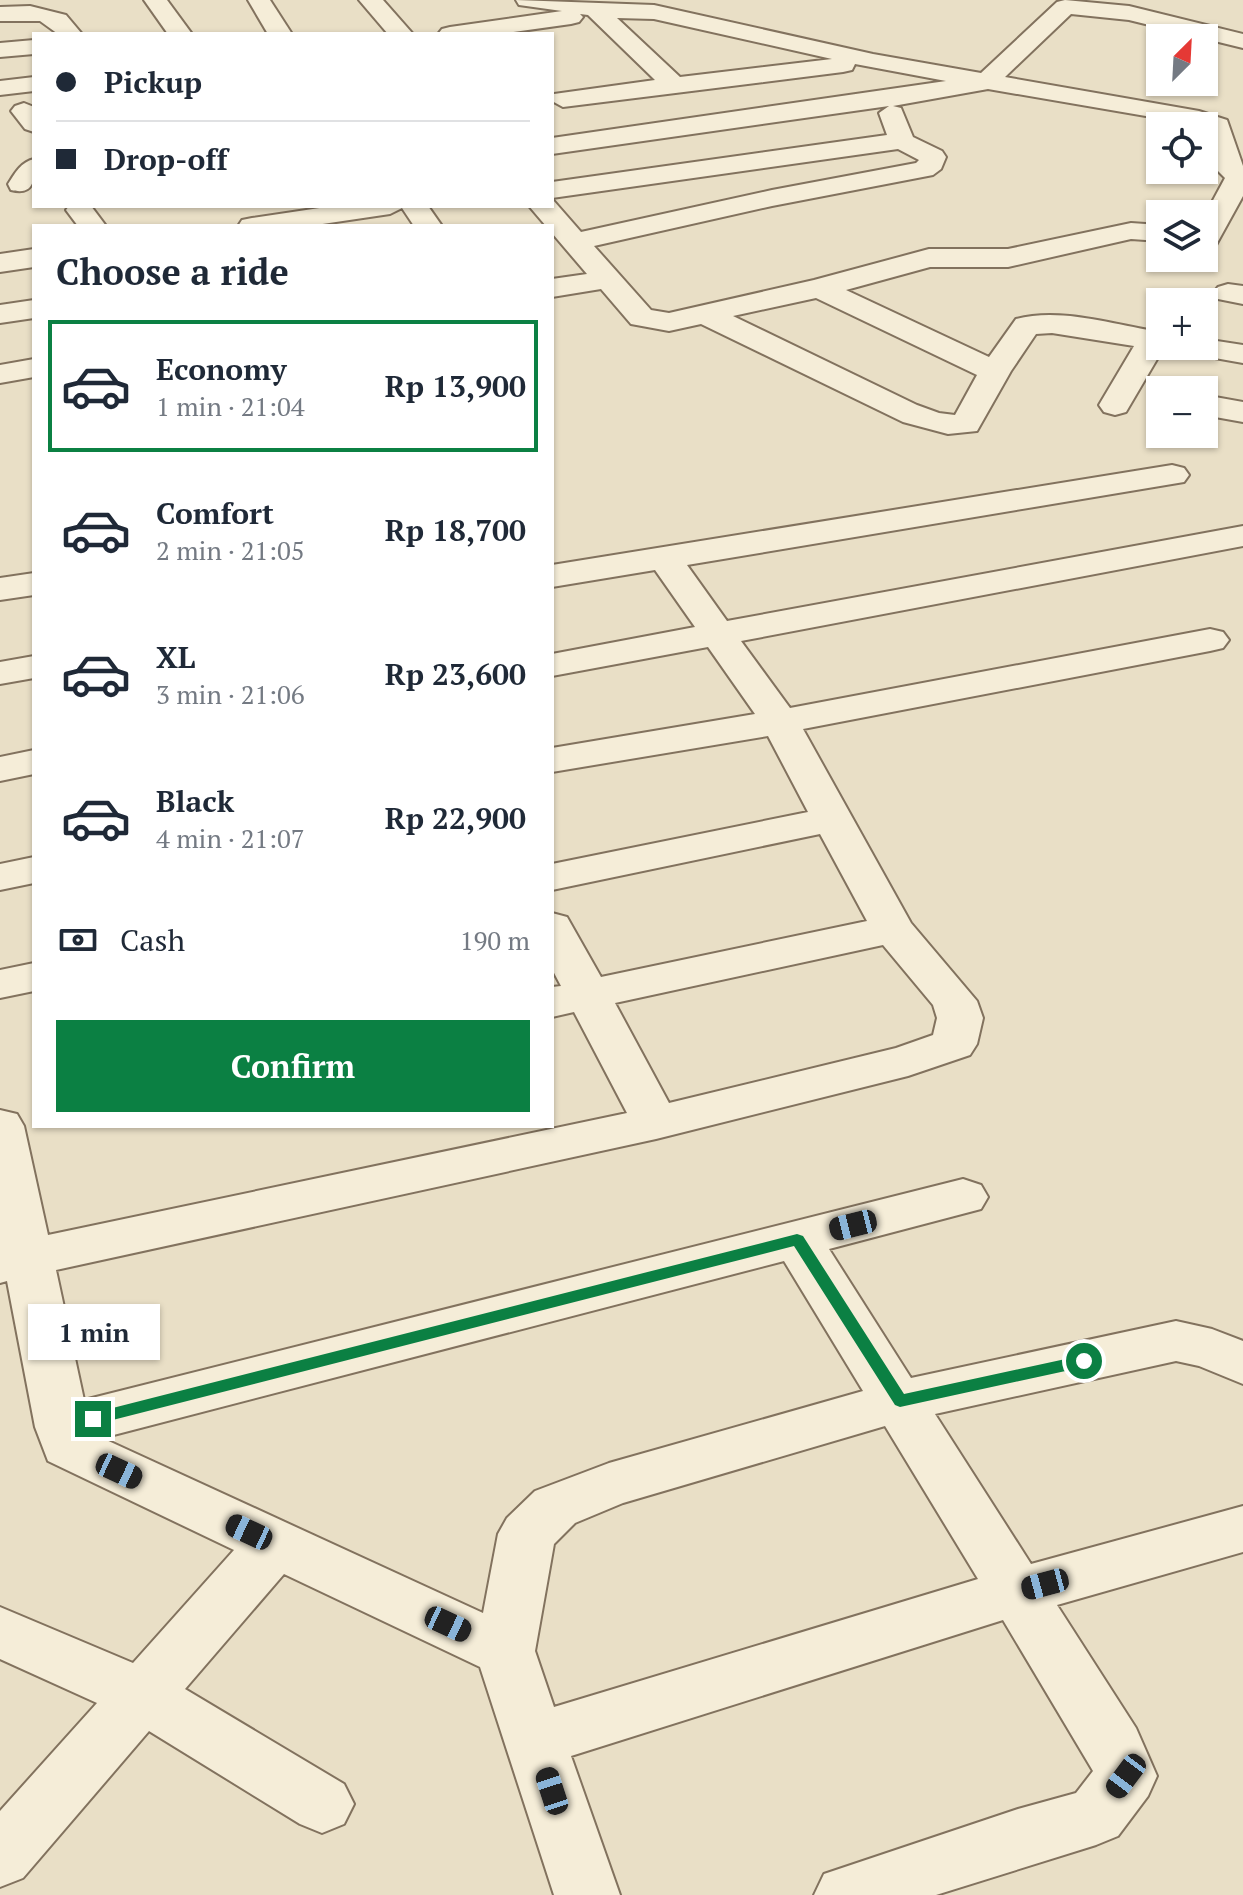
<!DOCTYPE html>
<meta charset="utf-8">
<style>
body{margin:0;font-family:"PT Serif",serif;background:#f2f2f3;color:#1f2937;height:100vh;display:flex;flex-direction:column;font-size:30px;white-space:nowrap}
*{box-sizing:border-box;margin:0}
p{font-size:26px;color:#747a83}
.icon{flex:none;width:44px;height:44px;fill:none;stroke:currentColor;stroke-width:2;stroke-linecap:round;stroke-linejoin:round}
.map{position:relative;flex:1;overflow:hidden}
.panel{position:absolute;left:32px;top:224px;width:522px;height:904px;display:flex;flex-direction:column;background:#fff;border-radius:0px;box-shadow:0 2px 6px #0004}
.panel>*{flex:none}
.guide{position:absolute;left:32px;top:32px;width:522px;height:176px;border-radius:0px;box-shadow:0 2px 6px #0004;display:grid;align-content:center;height:176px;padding:0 24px;background:#fff}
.needle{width:52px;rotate:24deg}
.tools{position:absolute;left:1146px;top:24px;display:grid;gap:16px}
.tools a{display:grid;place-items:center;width:72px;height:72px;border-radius:0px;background:#fff;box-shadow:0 2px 6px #0004;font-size:40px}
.end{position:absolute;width:36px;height:36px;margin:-18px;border:10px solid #0b8043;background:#fff;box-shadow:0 0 0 4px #fff}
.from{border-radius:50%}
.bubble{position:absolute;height:56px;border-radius:0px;background:#fff;box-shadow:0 2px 6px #0004;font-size:26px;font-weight:700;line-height:56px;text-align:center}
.car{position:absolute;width:24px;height:48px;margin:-24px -12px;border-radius:10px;box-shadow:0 0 6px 2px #0007;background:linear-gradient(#222 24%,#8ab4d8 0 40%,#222 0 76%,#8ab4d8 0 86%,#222 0)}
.guide b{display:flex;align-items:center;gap:28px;height:76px;font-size:30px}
.guide b+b{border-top:2px solid #e0e1e3}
.guide i{width:20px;height:20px;background:#1f2937}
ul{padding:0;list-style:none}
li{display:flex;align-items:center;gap:24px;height:132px;margin:0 16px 12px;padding:0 8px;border:4px solid transparent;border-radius:0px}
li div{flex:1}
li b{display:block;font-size:30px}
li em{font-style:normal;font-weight:700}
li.selected{border-color:#0b8043}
li>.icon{width:72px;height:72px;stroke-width:1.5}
h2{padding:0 24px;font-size:36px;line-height:96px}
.pay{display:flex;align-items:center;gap:20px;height:88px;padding:0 24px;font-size:30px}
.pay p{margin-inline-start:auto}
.action{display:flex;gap:16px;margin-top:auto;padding:16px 24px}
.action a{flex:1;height:92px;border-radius:0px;background:#0b8043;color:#fff;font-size:32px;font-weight:700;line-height:92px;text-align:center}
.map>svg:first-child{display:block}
</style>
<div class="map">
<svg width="1243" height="1895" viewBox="0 0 1243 1895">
<rect width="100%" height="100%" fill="#e9dfc6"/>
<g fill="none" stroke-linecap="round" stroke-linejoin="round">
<g stroke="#82725e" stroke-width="4">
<g id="minor">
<path d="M 144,0 L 167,0 L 192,34 L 168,34 Z"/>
<path d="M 248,0 L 270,0 L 292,34 L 268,34 Z"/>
<path d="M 359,0 L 383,0 L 413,34 L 388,34 Z"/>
<path d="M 516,0 L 654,5 L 873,54 L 981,73 L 1057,2 L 1065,0 L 1129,6 L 1243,34 L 1243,48 L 1129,20 L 1071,14 L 1005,77 L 1199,111 L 1227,120 L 1243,166 L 1243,196 L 1216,245 L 1204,247 L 1204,217 L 1225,178 L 1217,170 L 1204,126 L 988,89 L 893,106 L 901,108 L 913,137 L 942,151 L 946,157 L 941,169 L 933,175 L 772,206 L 594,246 L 651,310 L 669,313 L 814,280 L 929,249 L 1008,249 L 1131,223 L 1160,225 L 1160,241 L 1131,239 L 1008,267 L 930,267 L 846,290 L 989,357 L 1016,319 C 1061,307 1115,325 1160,332 L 1160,346 L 1172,346 L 1163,349 L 1126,412 L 1115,415 L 1104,412 L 1099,405 L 1134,346 L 1052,333 L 1036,334 L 1011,371 L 977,431 L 948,434 L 903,422 L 701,324 L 669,331 L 631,324 L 601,289 L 552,297 L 552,279 L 587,274 L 552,233 L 552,226 L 546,226 L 529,206 L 552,206 L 553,200 L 581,232 L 772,190 L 916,163 L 919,160 L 898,149 L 552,198 L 552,182 L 887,135 L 879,113 L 889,106 L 552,154 L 552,138 L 946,81 L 855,64 L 852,70 L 843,72 L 563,107 L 552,101 L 554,94 L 655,80 L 588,15 L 580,14 L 583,17 L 579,22 L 571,24 L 500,34 L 438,34 L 442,29 L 450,27 L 562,11 L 519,5 ZM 617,18 L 654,19 L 832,59 L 680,77 ZM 816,298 L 977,375 L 955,415 L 939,413 L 917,405 L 733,316 Z"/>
<path d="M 30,6 L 66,15 L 82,34 L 58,34 L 40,21 L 0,21 L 0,7 Z"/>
<path d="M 34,40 L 34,54 L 0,57 L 0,43 Z"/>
<path d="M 34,77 L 34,91 L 0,95 L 0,81 Z"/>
<path d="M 24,103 L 34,107 L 34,132 L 25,129 L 11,111 L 15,106 Z"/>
<path d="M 34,159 C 34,178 36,196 11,190 L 8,184 C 15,173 21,162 34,159 Z"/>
<path d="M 69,206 L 91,206 L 106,226 L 78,226 L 66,210 Z"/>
<path d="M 333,206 L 428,206 L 442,226 L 414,226 L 402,208 L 390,214 L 309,226 L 238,226 L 242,220 L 252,218 Z"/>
<path d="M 34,249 L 34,267 L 0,272 L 0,254 Z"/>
<path d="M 1228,284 L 1243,286 L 1243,304 L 1218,299 L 1213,293 L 1218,287 Z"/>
<path d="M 34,300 L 34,318 L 0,323 L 0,305 Z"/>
<path d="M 1204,339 L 1243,345 L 1243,363 L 1181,352 L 1177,346 L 1204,346 Z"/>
<path d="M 34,359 L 34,377 L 0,383 L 0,365 Z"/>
<path d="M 1204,395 L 1243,402 L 1243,422 L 1204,415 Z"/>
<path d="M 1172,465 L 1184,468 L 1189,475 L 1184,482 L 687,565 L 727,621 L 1243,526 L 1243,546 L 741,641 L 790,708 L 1210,629 L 1223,632 L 1229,640 L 1223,648 L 1210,651 L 803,729 L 911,923 L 977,1001 L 983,1018 L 977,1044 L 970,1055 L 908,1076 L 656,1139 L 56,1270 L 84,1400 L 963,1179 L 981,1185 L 988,1197 L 981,1209 L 829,1249 L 911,1378 L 1176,1321 L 1212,1329 L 1243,1341 L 1243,1384 L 1199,1366 L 1176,1361 L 935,1414 L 1031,1564 L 1243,1506 L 1243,1552 L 1057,1605 L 1136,1728 L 1157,1776 L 1148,1796 L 1118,1836 L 1096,1845 L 936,1895 L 814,1895 L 824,1874 L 1018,1809 L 1076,1793 L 1093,1771 L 1003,1620 L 571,1756 L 620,1895 L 554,1895 L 480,1667 L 284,1574 L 185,1689 L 344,1784 L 354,1804 L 344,1824 L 322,1833 L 300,1824 L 149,1731 L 23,1878 L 0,1887 L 0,1811 L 97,1703 L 0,1659 L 0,1607 L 133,1663 L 234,1550 L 48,1461 L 35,1427 L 7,1281 L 0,1283 L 0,1110 L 17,1114 L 24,1126 L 48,1235 L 627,1113 L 574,1012 L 552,1017 L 552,987 L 561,986 L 552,969 L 552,913 L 567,917 L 601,977 L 867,921 L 820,834 L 552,890 L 552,864 L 808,812 L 768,736 L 552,772 L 552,748 L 755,714 L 708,647 L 552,676 L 552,654 L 695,627 L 655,570 L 552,587 L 552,565 ZM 883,945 L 933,1005 L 937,1018 L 933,1035 L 896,1048 L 669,1103 L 615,1003 ZM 784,1261 L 863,1391 L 609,1463 L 535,1491 L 507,1518 L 498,1534 L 483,1613 L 102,1438 ZM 885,1426 L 978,1579 L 554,1707 L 535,1651 L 554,1544 L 575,1523 L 623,1503 Z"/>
<path d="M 34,573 L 34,595 L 0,600 L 0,578 Z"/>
<path d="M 34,656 L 34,678 L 0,684 L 0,662 Z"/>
<path d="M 34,750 L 34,774 L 0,781 L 0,757 Z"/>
<path d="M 34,857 L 34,883 L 0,890 L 0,864 Z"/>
<path d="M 34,963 L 34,991 L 0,998 L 0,970 Z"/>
</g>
</g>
<use href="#minor" fill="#f5edd8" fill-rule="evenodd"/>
</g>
<path fill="#0b8043" d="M 797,1234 L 803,1236 L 904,1394 L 1084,1355 L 1092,1361 L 1084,1367 L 900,1407 L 895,1405 L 794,1246 L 93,1425 L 85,1419 L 93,1413 Z"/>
</svg>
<div class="tools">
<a><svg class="needle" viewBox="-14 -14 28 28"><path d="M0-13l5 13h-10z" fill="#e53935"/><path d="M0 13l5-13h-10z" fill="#747a83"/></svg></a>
<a><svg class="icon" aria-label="locate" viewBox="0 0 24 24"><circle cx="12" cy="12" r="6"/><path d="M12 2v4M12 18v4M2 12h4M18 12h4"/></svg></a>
<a><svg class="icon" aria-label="layers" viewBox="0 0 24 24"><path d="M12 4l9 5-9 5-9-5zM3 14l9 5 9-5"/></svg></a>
<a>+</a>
<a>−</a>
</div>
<i class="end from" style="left:1084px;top:1361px"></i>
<i class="end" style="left:93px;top:1419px"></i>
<div class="bubble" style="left:28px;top:1304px;width:132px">1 min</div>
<i class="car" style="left:853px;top:1225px;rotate:256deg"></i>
<i class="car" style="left:119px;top:1471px;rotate:115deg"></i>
<i class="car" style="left:249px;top:1532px;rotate:295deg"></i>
<i class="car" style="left:1045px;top:1584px;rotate:255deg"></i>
<i class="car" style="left:448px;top:1624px;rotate:115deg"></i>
<i class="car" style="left:1126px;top:1776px;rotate:217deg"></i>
<i class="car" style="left:552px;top:1791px;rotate:342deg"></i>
<div class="guide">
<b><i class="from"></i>Pickup</b>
<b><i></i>Drop-off</b>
</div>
<section class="panel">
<h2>Choose a ride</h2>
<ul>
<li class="selected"><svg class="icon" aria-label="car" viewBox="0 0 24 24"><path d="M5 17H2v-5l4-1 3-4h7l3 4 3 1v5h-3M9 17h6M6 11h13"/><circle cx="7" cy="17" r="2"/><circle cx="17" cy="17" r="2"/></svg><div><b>Economy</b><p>1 min · 21:04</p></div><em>Rp 13,900</em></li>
<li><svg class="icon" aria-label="car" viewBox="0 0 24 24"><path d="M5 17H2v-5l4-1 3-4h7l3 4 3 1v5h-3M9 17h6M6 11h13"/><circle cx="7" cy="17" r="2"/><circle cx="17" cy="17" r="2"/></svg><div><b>Comfort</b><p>2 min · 21:05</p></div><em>Rp 18,700</em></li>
<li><svg class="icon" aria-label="car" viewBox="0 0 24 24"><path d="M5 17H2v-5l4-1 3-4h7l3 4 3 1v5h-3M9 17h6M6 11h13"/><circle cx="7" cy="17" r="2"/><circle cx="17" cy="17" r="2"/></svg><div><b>XL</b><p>3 min · 21:06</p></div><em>Rp 23,600</em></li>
<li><svg class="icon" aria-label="car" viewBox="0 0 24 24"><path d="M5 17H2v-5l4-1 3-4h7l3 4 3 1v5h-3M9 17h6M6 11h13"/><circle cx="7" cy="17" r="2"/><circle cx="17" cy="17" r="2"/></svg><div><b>Black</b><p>4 min · 21:07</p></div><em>Rp 22,900</em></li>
</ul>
<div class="pay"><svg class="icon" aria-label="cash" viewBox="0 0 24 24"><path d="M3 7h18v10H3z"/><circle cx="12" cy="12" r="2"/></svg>Cash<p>190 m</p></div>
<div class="action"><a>Confirm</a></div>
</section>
</div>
